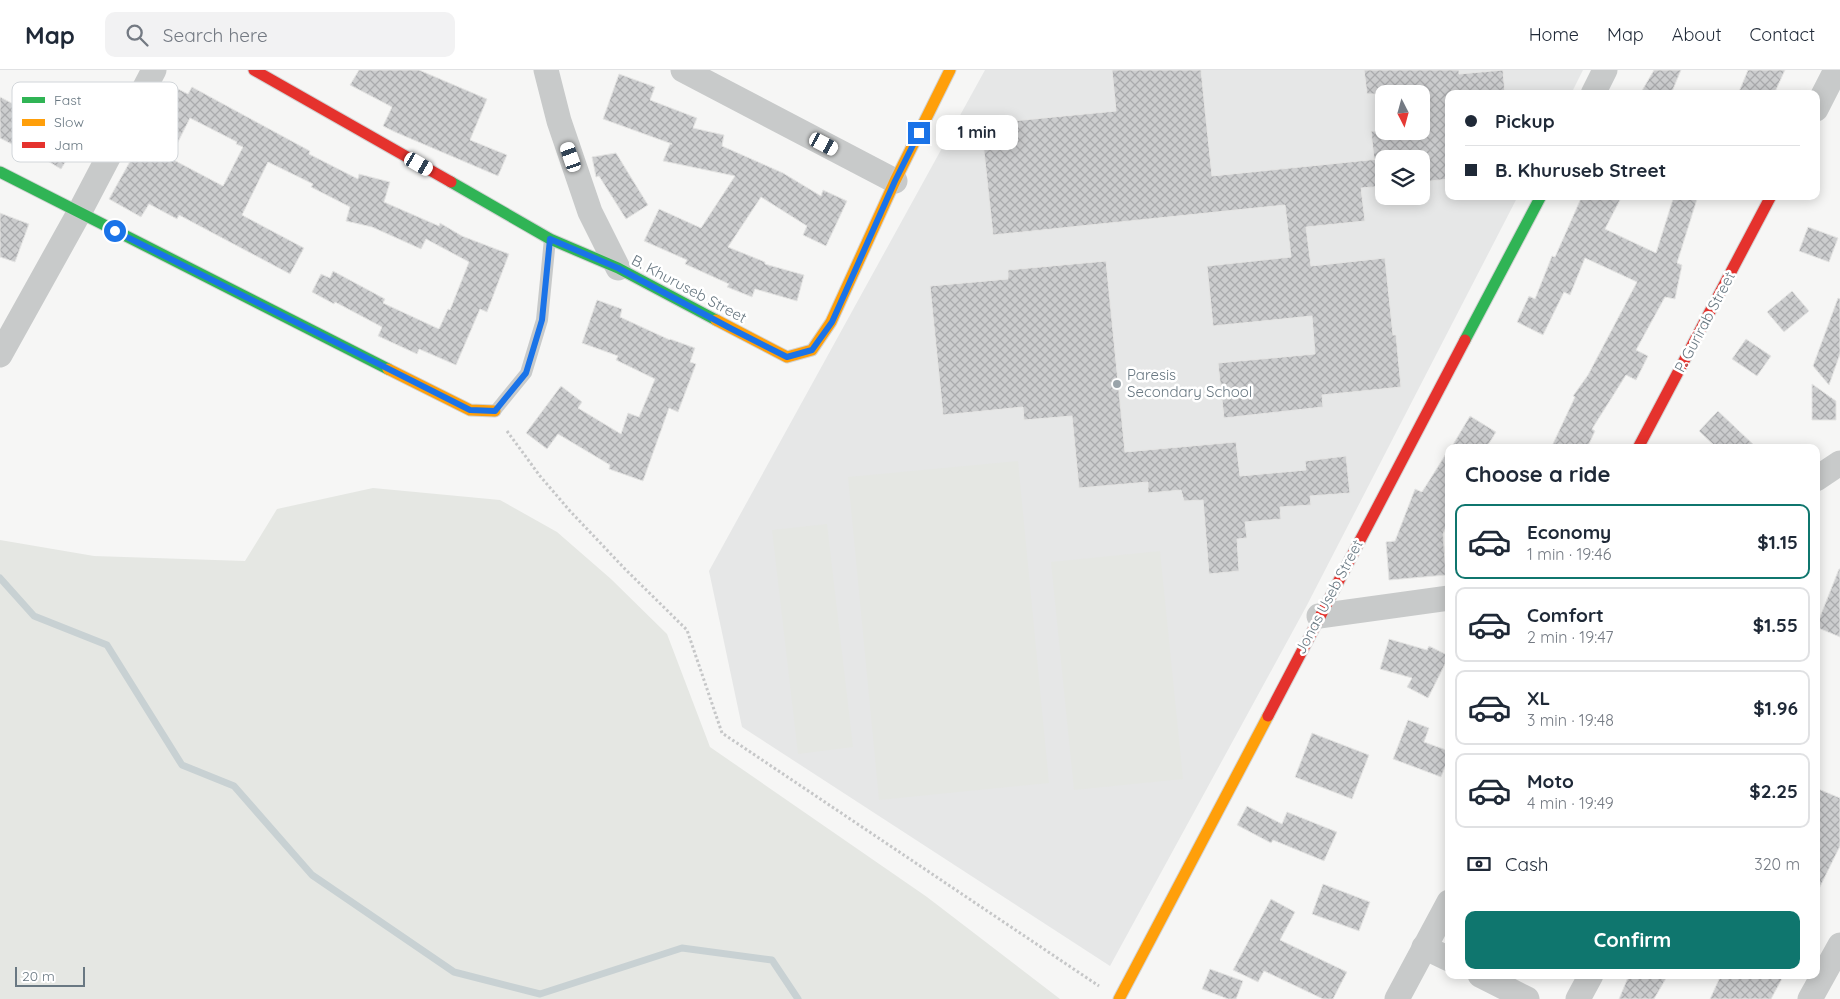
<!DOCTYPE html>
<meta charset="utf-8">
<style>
body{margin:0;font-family:Quicksand,sans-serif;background:#f2f2f3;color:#1f2937;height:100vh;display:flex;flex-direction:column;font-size:19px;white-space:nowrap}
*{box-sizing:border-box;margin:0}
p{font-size:16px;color:#747a83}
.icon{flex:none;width:28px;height:28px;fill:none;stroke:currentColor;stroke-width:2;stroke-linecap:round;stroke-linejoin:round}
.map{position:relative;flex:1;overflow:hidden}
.side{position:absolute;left:1445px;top:374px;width:375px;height:535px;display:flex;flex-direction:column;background:#fff;border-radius:10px;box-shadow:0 2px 12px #0003}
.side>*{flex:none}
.guide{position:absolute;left:1445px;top:20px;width:375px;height:110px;border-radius:10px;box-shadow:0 2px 12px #0003;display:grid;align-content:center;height:110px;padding:0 20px;background:#fff}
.needle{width:32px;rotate:174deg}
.controls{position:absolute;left:1375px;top:15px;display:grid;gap:10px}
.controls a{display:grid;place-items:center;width:55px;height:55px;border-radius:10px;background:#fff;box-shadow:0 2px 12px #0003;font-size:25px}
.scale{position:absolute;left:15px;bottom:12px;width:70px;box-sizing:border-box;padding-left:5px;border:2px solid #697882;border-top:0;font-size:14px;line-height:18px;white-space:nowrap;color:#697882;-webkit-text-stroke:4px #fff;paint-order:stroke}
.end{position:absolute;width:22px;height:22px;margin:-11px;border:6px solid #1a73e8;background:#fff;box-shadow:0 0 0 2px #fff}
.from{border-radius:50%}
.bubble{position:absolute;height:35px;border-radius:10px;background:#fff;box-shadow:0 2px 12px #0003;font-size:16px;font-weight:700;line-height:35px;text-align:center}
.car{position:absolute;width:15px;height:30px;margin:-15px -8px;border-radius:6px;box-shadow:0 0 4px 1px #0007;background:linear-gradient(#fff 24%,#345 0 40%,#fff 0 76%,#345 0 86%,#fff 0)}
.guide b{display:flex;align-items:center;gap:18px;height:48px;font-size:19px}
.guide b+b{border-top:1px solid #e0e1e3}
.guide i{width:12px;height:12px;background:#1f2937}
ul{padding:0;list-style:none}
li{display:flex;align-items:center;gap:15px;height:75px;margin:0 10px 8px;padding:0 10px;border:2px solid #e0e1e3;border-radius:10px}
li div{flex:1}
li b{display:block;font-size:19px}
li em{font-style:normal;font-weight:700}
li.current{border-color:#0f766e}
li>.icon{width:45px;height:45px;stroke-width:1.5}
h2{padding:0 20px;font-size:22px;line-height:60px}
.pay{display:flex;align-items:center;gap:12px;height:55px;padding:0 20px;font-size:19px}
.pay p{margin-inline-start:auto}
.action{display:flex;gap:10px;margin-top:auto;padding:10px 20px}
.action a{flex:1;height:58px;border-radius:10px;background:#0f766e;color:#fff;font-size:20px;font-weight:700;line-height:58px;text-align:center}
header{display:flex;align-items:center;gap:30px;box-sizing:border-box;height:70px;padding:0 25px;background:#fff;border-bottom:1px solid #e0e1e3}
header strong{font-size:24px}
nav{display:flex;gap:28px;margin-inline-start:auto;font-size:18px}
.search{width:350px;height:45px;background:#f2f2f3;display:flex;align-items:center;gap:12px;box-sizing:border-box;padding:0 18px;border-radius:10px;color:#747a83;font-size:19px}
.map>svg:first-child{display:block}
</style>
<header>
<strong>Map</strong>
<div class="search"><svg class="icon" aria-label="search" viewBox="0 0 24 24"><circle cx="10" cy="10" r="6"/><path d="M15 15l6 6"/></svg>Search here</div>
<nav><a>Home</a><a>Map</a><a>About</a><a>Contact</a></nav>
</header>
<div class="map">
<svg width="1840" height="929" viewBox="0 0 1840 929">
<defs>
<pattern id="building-cross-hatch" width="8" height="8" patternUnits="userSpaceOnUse" patternTransform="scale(1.25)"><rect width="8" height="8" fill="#cccdce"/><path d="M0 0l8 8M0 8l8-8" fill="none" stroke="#aaabad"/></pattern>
</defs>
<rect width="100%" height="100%" fill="#f6f6f5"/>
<path fill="#e6e7e7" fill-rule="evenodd" d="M 985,0 L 1583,0 L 1571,24 L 1449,24 L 1449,126 L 1518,126 L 1306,537 L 1110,896 L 742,657 L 709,501 ZM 1384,24 L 1421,24 L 1421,61 L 1384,61 ZM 1384,89 L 1421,89 L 1421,126 L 1384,126 Z"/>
<g fill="#e5e7e3">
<path d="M 1018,391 L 1049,713 L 879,730 L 848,407 Z"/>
<path d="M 373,418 L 500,430 L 557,462 L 611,509 L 667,564 L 710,677 L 927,827 L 1060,929 L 0,929 L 0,470 L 94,486 L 245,491 L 277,439 Z"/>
<path d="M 827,454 L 853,677 L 798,684 L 772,460 Z"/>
<path d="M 1160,481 L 1183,709 L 1074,720 L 1051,492 Z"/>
</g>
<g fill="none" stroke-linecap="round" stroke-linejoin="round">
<path stroke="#c8d1d3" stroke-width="7" d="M 0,508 L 34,546 L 107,575 L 182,695 L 234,716 L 312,805 L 454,902 L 540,924 L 682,878 L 772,890 L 798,929"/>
</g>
<g fill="url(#building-cross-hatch)" stroke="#e5e5e4" fill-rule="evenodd">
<path d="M 359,0 L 419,0 L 487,29 L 470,70 L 507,85 L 498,106 L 395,62 L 383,56 L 392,37 L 350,15 Z"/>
<path d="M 1112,0 L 1201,0 L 1212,106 L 1379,89 L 1374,89 L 1371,61 L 1421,61 L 1421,24 L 1367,24 L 1364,0 L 1459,0 L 1459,4 L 1503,0 L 1505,24 L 1449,24 L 1449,109 L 1421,112 L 1421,89 L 1384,89 L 1384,116 L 1361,118 L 1365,151 L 1306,157 L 1311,196 L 1385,188 L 1393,265 L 1396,265 L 1401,317 L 1322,325 L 1323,337 L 1224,348 L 1218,293 L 1315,284 L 1312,246 L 1213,256 L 1207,196 L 1291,187 L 1285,135 L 993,165 L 981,54 L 1116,41 Z"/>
<path d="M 1654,0 L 1681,0 L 1671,24 L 1640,24 Z"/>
<path d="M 1748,0 L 1785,0 L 1774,24 L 1738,24 Z"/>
<path d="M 619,4 L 655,17 L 650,30 L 697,48 L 693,58 L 724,65 L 722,76 L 783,103 L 821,126 L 823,120 L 847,131 L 826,176 L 803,165 L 807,156 L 761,127 L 728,177 L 765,192 L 765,194 L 804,205 L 797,231 L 755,219 L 752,227 L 727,217 L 729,214 L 685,194 L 687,190 L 644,171 L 659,139 L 701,158 L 735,106 L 663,91 L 670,74 L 672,74 L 603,49 Z"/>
<path d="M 164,12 L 188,24 L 192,17 L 310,81 L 309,84 L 358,109 L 359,104 L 390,112 L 384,132 L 439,156 L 440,153 L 462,166 L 509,184 L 487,242 L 480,239 L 456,295 L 419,279 L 417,284 L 378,266 L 382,257 L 335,232 L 334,234 L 312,222 L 321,204 L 330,208 L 333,201 L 385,229 L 383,233 L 439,259 L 448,239 L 450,240 L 469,192 L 426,169 L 421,179 L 372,157 L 346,151 L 350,137 L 311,117 L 313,114 L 268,92 L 242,145 L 304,178 L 290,204 L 179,145 L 177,149 L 149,134 L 141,147 L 109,129 L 142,70 L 136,67 ZM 190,48 L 237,72 L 236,74 L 243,77 L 223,116 L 170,88 Z"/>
<path d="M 0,27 L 54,55 L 67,34 L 92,49 L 61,99 L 24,77 L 23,80 L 0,68 Z"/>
<path d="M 616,83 L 648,135 L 626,149 L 599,106 L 596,107 L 592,87 Z"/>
<path d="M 1582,126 L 1622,126 L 1605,159 L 1656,183 L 1674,126 L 1698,126 L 1677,193 L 1682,195 L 1675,229 L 1665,227 L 1636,280 L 1648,286 L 1636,310 L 1626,305 L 1592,359 L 1595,361 L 1587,378 L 1551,378 L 1575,327 L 1573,326 L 1588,305 L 1637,212 L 1585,188 L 1570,225 L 1564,222 L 1543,265 L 1517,252 L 1529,226 L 1535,229 L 1552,186 L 1555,187 Z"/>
<path d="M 0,143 L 29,154 L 15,192 L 0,187 Z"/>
<path d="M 1808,157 L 1838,168 L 1829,192 L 1799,181 Z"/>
<path d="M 1106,191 L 1125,382 L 1236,372 L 1240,406 L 1306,400 L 1305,391 L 1346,386 L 1350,423 L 1310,426 L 1311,435 L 1280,437 L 1281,449 L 1245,452 L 1247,468 L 1237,469 L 1239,501 L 1209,504 L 1203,430 L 1184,431 L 1181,420 L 1148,423 L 1148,412 L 1079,418 L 1072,346 L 1024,350 L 1023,337 L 943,345 L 930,216 L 1008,209 L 1008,200 Z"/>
<path d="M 1792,221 L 1809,241 L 1784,262 L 1767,242 Z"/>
<path d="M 1838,228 L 1840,229 L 1840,284 L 1829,315 L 1813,296 Z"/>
<path d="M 597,230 L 622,239 L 620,247 L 670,270 L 670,269 L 695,278 L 690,292 L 696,294 L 678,342 L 669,338 L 643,411 L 609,399 L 610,395 L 558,364 L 547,379 L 526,363 L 561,316 L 582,332 L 578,338 L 621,364 L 628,343 L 639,347 L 655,309 L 616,290 L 618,286 L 582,273 Z"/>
<path d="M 1746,269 L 1771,286 L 1757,306 L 1732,289 Z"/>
<path d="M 1812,314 L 1836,331 L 1836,350 L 1812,350 Z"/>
<path d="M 1718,341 L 1757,378 L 1717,378 L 1699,361 Z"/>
<path d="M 1470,346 L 1496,362 L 1486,378 L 1451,378 Z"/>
<path d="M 1449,379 L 1449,450 L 1443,464 L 1446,505 L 1389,510 L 1386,472 L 1395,471 L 1415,419 L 1422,422 Z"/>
<path d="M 1839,499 L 1840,499 L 1840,567 L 1816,557 Z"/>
<path d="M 1389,569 L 1427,580 L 1429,576 L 1449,586 L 1428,628 L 1407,617 L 1412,608 L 1380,599 Z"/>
<path d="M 1408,650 L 1429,658 L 1424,672 L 1449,681 L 1449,687 L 1441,707 L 1393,689 Z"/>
<path d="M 1312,663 L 1369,685 L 1352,729 L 1295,707 Z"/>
<path d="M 1816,718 L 1840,728 L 1840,776 L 1816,825 Z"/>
<path d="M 1247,736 L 1282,754 L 1287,742 L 1337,762 L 1324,791 L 1273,770 L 1271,773 L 1237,755 Z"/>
<path d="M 1323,814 L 1370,832 L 1359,861 L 1312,844 Z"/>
<path d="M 1271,829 L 1295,842 L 1280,870 L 1347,902 L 1333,929 L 1323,929 L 1264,901 L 1258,912 L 1233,900 Z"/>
<path d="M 1210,899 L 1243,911 L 1236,929 L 1228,929 L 1202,919 Z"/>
<path d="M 1629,905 L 1668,905 L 1654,929 L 1619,929 Z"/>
<path d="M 1721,905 L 1784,905 L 1771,929 L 1710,929 Z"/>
</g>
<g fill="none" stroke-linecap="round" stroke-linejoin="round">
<g stroke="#d2d3d3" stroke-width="13">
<g id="fast">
<path d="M 0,102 L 388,299"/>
<path d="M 451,112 L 550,169 L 618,198 L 716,250"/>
<path d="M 1465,270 L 1541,126"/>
</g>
</g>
<g stroke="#d2d3d3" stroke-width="13">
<g id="slow">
<path d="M 716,250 L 787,287 L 812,280 L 831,252 L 895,111 L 950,0"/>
<path d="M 388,299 L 470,340 L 495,341"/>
<path d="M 1119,929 L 1268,646"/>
</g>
</g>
<g stroke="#d2d3d3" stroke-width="13">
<g id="jam">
<path d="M 254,0 L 451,112"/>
<path d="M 1638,378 L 1771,126"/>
<path d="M 1268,646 L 1465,270"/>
</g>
</g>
<path stroke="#c6c7c8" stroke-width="3" stroke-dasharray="2.5 2.5" stroke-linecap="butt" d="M 507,361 L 540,406 L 570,441 L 625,499 L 687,560 L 722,663 L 1099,916"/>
<path stroke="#c8caca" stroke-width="12" d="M 495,341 L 526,303 L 542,250 L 550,169"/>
<g stroke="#c8caca" stroke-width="25">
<path d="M 546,0 L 559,51 L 590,142 L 618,198"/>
<path d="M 683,0 L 895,111"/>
<path d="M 1593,24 L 1605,0"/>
<path d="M 1816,39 L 1836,0"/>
<path d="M 0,285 L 79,143 L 154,0"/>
<path d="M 1816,409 L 1840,393"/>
<path d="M 1319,546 L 1449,528"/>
<path d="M 1424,877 L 1449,889"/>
<path d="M 1480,905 L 1527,929"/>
<path d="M 1397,929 L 1449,832"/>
<path d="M 1578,929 L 1591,905"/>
<path d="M 1810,929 L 1840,875"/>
</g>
<use href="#fast" stroke="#30b455" stroke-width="11"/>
<use href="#slow" stroke="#ff9f0a" stroke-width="11"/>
<use href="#jam" stroke="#e5322d" stroke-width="11"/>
</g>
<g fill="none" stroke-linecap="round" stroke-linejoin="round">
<path stroke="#1a73e8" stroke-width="6" d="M 115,161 L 470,340 L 495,341 L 526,303 L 542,250 L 550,169 L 618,198 L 730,258 L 787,287 L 812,280 L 832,252 L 895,111 L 919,63"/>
</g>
<circle fill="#9aa4aa" stroke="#fff" stroke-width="2" cx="1117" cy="314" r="5"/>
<g text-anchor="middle" stroke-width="5" stroke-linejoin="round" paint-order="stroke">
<g font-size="15" fill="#697882" stroke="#fff">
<text transform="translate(689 219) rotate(28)" y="5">B. Khuruseb Street</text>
<text transform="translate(1705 252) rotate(-62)" y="5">P. Gurirab Street</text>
<text transform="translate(1329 527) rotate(-62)" y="5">Jonas Useb Street</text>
</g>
<g font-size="15" fill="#697882" stroke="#fff" text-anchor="start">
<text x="1127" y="310">Paresis<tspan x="1127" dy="17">Secondary School</tspan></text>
</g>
</g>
<rect x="12" y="12" width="166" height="80" rx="8" fill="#fff" stroke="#d2d6da" stroke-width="1"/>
<rect x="22" y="27" width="23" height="6" fill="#30b455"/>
<rect x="22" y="49" width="23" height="7" fill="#ff9f0a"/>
<rect x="22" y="72" width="23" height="6" fill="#e5322d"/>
<g font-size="14" fill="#697882">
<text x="54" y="35">Fast</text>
<text x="54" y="57">Slow</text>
<text x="54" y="80">Jam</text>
</g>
</svg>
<div class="controls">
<a><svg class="needle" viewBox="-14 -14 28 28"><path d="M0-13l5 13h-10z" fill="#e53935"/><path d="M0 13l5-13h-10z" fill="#747a83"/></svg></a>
<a><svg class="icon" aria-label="layers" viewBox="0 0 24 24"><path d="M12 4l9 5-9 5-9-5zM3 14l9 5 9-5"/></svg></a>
</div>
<div class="scale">20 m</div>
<i class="end from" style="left:115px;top:161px"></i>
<i class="end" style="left:919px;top:63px"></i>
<div class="bubble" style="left:936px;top:45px;width:82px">1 min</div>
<i class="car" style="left:824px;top:74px;rotate:118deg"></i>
<i class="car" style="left:571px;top:87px;rotate:341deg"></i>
<i class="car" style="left:419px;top:94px;rotate:120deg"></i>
<div class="guide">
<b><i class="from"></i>Pickup</b>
<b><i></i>B. Khuruseb Street</b>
</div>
<section class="side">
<h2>Choose a ride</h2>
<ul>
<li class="current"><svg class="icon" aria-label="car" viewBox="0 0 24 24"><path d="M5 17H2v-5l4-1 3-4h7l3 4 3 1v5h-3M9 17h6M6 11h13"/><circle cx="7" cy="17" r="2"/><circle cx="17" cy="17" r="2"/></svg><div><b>Economy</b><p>1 min · 19:46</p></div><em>$1.15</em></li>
<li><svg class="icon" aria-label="car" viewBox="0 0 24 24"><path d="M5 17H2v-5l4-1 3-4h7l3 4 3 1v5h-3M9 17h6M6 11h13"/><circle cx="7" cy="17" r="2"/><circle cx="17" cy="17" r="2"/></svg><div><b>Comfort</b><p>2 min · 19:47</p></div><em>$1.55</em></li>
<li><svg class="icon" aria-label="car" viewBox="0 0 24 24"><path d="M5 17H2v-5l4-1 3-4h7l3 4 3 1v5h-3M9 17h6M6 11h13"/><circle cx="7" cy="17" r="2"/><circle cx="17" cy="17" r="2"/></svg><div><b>XL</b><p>3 min · 19:48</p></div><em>$1.96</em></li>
<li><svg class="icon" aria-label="car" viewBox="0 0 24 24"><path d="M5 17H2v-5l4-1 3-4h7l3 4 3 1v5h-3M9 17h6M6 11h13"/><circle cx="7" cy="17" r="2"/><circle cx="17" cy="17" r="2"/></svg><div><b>Moto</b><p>4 min · 19:49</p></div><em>$2.25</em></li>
</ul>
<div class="pay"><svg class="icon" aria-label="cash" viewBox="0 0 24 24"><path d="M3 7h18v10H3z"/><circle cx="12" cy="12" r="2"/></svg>Cash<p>320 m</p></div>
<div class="action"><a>Confirm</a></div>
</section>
</div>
